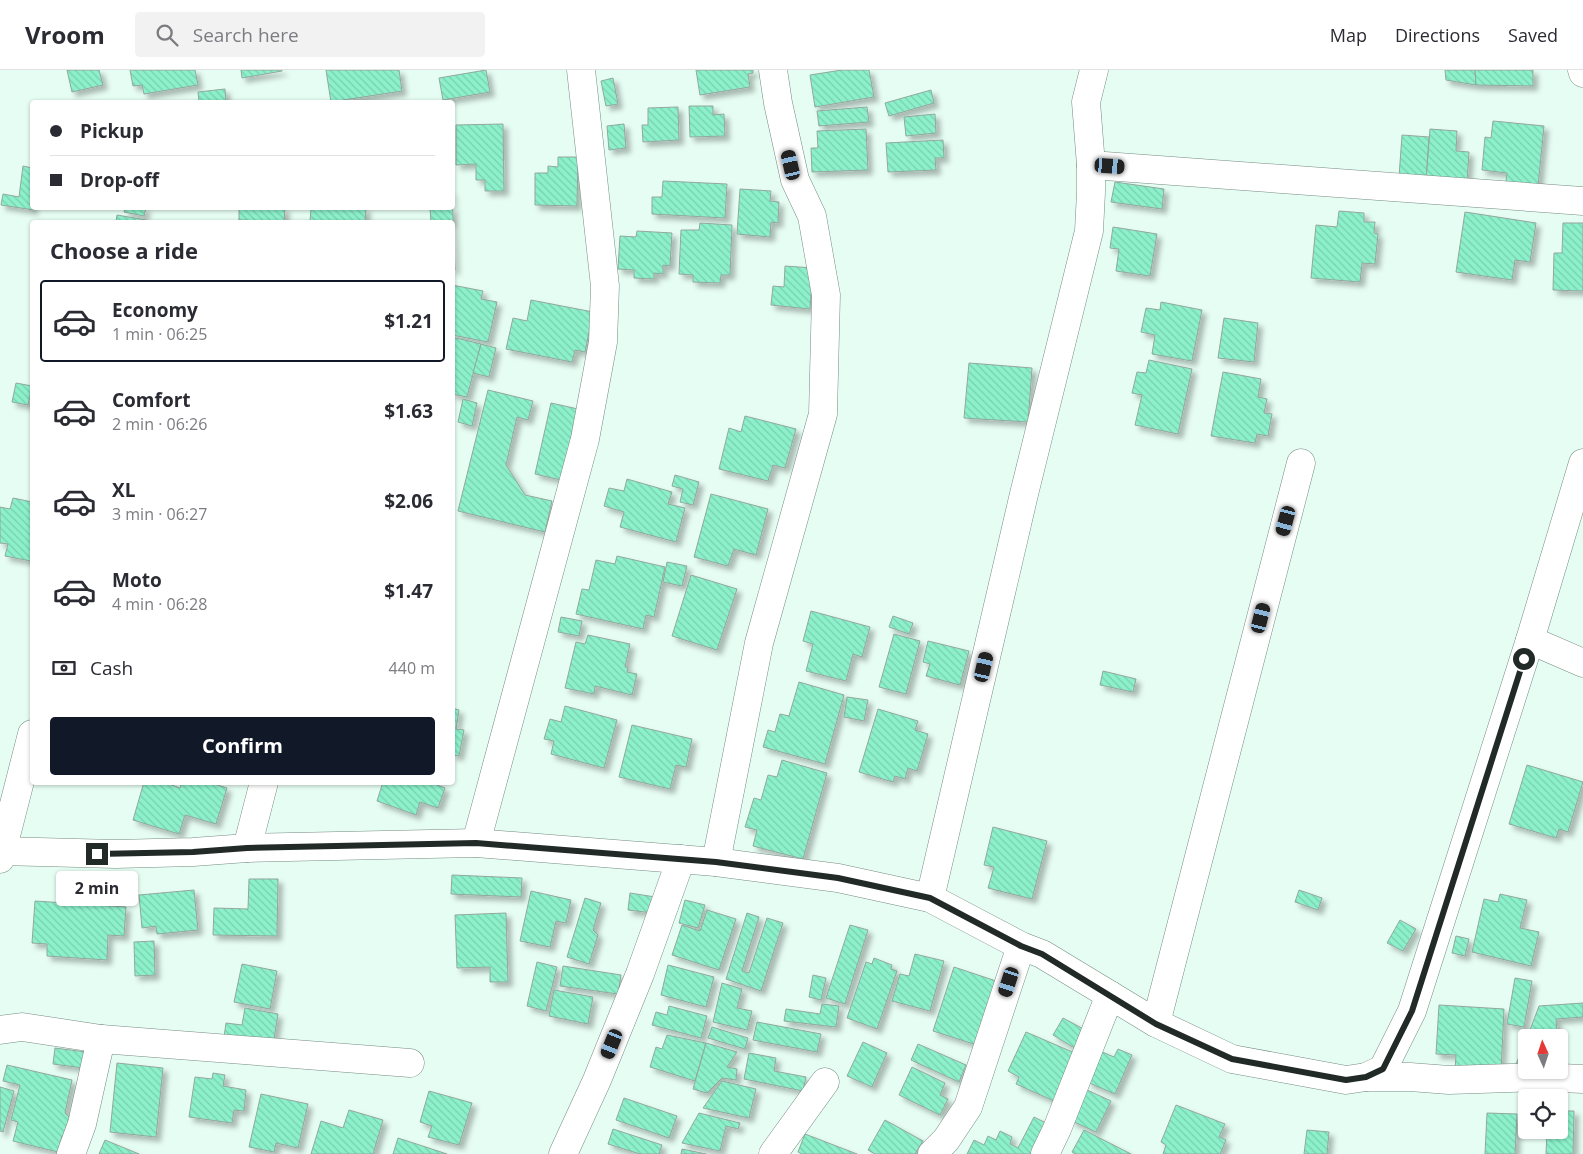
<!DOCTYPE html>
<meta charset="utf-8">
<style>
body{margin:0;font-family:"Open Sans",sans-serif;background:#f2f2f3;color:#2b2b33;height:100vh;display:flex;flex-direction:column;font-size:19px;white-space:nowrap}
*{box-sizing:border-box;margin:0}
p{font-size:16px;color:#7c7c81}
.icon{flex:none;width:28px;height:28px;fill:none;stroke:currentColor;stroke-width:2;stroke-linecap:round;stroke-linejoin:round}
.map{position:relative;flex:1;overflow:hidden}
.details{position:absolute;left:30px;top:150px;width:425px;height:565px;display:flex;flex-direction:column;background:#fff;border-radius:5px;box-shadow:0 1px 4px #0004}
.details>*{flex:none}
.banner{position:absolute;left:30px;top:30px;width:425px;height:110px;border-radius:5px;box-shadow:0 1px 4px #0004;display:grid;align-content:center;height:110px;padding:0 20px;background:#fff}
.needle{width:32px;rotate:357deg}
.fabs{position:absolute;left:1518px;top:959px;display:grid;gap:10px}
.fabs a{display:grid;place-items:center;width:50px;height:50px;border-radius:5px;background:#fff;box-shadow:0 1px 4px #0004;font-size:25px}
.end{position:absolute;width:22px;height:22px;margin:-11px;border:6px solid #212a26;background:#fff;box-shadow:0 0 0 2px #fff}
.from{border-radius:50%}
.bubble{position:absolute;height:35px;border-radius:5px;background:#fff;box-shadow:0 1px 4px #0004;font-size:16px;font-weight:700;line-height:35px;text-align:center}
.car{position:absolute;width:15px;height:30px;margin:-15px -8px;border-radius:6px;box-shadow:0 0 4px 1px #0007;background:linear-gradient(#222 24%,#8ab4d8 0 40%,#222 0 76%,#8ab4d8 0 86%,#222 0)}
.banner b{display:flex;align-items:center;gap:18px;height:48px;font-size:19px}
.banner b+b{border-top:1px solid #e1e1e2}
.banner i{width:12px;height:12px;background:#2b2b33}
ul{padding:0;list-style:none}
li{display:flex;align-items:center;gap:15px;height:82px;margin:0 10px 8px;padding:0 10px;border:2px solid transparent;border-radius:5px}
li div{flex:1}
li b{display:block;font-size:19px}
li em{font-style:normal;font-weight:700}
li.on{border-color:#111827}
li>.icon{width:45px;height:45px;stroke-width:1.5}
h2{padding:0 20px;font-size:22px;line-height:60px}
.pay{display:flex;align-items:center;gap:12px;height:55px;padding:0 20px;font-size:19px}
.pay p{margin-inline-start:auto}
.primary-button{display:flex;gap:10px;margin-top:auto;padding:10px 20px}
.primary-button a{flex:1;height:58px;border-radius:5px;background:#111827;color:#fff;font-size:20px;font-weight:700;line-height:58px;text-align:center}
header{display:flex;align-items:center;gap:30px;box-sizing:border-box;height:70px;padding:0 25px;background:#fff;border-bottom:1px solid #e1e1e2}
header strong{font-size:24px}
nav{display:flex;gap:28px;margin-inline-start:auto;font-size:18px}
.search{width:350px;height:45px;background:#f2f2f3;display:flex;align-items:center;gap:12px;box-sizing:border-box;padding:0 18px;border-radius:5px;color:#7c7c81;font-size:19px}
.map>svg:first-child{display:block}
</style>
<header>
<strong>Vroom</strong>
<div class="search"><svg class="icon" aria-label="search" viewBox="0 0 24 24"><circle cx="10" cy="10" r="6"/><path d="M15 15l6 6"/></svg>Search here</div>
<nav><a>Map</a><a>Directions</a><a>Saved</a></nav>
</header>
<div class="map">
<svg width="1583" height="1084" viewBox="0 0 1583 1084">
<defs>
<pattern id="building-back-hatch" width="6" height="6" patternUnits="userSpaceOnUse" patternTransform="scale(1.25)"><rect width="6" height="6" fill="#8cf1cb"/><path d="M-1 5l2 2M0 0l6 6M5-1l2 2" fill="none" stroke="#78cfae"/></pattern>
<filter id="shadow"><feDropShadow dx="4.5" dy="4.5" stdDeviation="2.5" flood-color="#0004"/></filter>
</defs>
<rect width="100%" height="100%" fill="#e6fdf3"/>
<g fill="url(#building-back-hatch)" stroke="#92a79e" filter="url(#shadow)">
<path d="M 67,0 L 99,0 L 103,15 L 72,22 Z"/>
<path d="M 130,0 L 195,0 L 198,15 L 144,24 L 142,15 L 133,16 Z"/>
<path d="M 241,0 L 282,0 L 282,1 L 242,8 Z"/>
<path d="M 326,0 L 399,0 L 402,21 L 331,32 Z"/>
<path d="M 486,0 L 490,22 L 443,30 L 439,8 Z"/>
<path d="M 696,0 L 753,0 L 753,3 L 748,4 L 750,17 L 700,25 Z"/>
<path d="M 842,0 L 869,0 L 874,27 L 815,37 L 810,5 Z"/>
<path d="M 1445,0 L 1475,0 L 1476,15 L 1446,10 Z"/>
<path d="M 1475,0 L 1533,0 L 1533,16 L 1476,15 Z"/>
<path d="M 613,8 L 618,34 L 606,36 L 601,11 Z"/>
<path d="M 225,19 L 226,32 L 199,32 L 198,22 Z"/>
<path d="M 931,20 L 934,33 L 889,46 L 885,33 Z"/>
<path d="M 689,36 L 713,36 L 713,45 L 724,44 L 725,66 L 690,67 Z"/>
<path d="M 678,37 L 679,70 L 643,72 L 642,55 L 648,55 L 648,38 Z"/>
<path d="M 867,37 L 869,52 L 819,56 L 817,41 Z"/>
<path d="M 935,44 L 936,63 L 906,66 L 904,47 Z"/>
<path d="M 1493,51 L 1544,56 L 1538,116 L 1506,112 L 1507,103 L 1482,100 L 1485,67 L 1491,68 Z"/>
<path d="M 503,54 L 504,121 L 485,121 L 485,110 L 476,110 L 476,94 L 456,95 L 456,55 Z"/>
<path d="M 624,54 L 626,78 L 609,80 L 607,56 Z"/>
<path d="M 866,59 L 868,100 L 812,102 L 811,78 L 818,78 L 817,61 Z"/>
<path d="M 1430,59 L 1457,61 L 1456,81 L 1469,82 L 1467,112 L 1426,109 Z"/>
<path d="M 1402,65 L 1429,67 L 1426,109 L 1399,107 Z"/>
<path d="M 943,70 L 944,88 L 935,88 L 936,100 L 888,102 L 886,73 Z"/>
<path d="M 558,87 L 578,87 L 577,136 L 535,135 L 535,103 L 548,103 L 548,96 L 558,97 Z"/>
<path d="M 23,96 L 32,98 L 32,138 L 34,138 L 34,140 L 1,135 L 3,124 L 19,127 Z"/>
<path d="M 663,111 L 727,114 L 725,148 L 652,144 L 652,127 L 662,127 Z"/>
<path d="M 1115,112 L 1164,119 L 1162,139 L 1111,132 Z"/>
<path d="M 740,119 L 771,121 L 770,131 L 779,132 L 778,153 L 771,152 L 770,167 L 737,164 Z"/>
<path d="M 452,121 L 455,200 L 452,200 L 452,152 L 431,152 L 430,138 L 452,138 Z"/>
<path d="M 125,138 L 146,138 L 144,146 L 124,142 Z"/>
<path d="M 239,138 L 285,138 L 284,152 L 239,150 Z"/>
<path d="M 311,138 L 366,138 L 365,152 L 310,152 Z"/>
<path d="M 1339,141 L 1364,143 L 1364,152 L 1375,152 L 1374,163 L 1378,164 L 1375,194 L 1362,193 L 1360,212 L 1311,208 L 1316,155 L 1337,157 Z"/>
<path d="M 1465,142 L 1536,153 L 1530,192 L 1515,190 L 1512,210 L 1456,202 Z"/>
<path d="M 117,145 L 158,152 L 116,152 Z"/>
<path d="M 700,153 L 732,155 L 730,205 L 721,205 L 720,213 L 693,212 L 693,205 L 679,204 L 681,160 L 699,160 Z"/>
<path d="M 1563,153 L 1583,153 L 1583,221 L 1553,220 L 1554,183 L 1562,183 Z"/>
<path d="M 1113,157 L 1157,164 L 1150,206 L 1116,201 L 1119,179 L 1110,178 Z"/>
<path d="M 637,161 L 672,163 L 670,196 L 663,195 L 663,204 L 654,203 L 654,209 L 634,208 L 634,200 L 618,199 L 620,166 L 636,167 Z"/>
<path d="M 785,196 L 813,198 L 810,239 L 771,235 L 773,216 L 784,217 Z"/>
<path d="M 452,215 L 483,221 L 481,229 L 497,232 L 488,272 L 452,265 Z"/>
<path d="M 531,230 L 593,242 L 585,282 L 575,280 L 572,292 L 506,279 L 513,248 L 527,251 Z"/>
<path d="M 1161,232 L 1202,240 L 1192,291 L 1152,284 L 1155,265 L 1141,262 L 1146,238 L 1160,240 Z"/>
<path d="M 1224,248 L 1258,253 L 1254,292 L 1218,288 Z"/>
<path d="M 452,267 L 481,274 L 467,327 L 452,324 Z"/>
<path d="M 481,274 L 496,278 L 489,307 L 473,303 Z"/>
<path d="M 1149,290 L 1192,299 L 1178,364 L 1135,355 L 1142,325 L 1132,323 L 1137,302 L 1146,303 Z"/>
<path d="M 969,293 L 1032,298 L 1028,352 L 964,348 Z"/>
<path d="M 1223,302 L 1261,309 L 1258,327 L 1267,329 L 1264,343 L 1272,344 L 1268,366 L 1257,364 L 1255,373 L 1211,366 Z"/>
<path d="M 16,313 L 32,316 L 28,335 L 12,332 Z"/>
<path d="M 488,320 L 533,331 L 528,350 L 517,347 L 506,395 L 525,425 L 552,431 L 545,462 L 458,441 Z"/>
<path d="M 463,329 L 477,333 L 472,356 L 458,352 Z"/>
<path d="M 551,333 L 578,339 L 561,410 L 535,404 Z"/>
<path d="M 745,346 L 796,359 L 785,398 L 773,395 L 768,411 L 719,399 L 729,358 L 741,362 Z"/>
<path d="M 675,405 L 699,412 L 693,435 L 680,432 L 683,419 L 672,416 Z"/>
<path d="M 627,409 L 672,422 L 668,434 L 685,438 L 676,472 L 620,457 L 624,442 L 604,436 L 609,418 L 624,421 Z"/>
<path d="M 711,424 L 768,439 L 756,485 L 734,479 L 728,496 L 694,487 Z"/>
<path d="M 13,428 L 32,432 L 31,491 L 5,486 L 8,474 L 0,473 L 0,437 L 10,439 Z"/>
<path d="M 617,486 L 665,497 L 654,547 L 646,545 L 643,559 L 576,544 L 582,519 L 589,520 L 596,490 L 615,494 Z"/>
<path d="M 667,492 L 687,496 L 682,516 L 663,512 Z"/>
<path d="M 691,505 L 737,519 L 717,580 L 672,566 Z"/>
<path d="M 811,541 L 870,557 L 862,587 L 853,584 L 846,611 L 806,601 L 813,574 L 803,571 Z"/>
<path d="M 893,546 L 913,553 L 909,564 L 889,557 Z"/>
<path d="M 561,547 L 582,551 L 579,566 L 558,562 Z"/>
<path d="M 894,564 L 920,571 L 906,624 L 879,617 Z"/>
<path d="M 588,565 L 630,574 L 625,597 L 628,597 L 627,602 L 637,604 L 632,625 L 595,616 L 594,624 L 565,618 L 576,572 L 585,574 Z"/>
<path d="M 928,571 L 969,581 L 960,615 L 926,606 L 930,594 L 923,592 Z"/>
<path d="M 1103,601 L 1136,609 L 1133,622 L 1100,615 Z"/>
<path d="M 799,612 L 844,625 L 825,694 L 763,677 L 768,660 L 775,662 L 780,644 L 789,646 Z"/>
<path d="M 847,627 L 868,630 L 864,651 L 844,647 Z"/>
<path d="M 565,636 L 617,650 L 604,698 L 551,684 L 554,671 L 544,669 L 550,649 L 561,652 Z"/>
<path d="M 452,638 L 459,640 L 456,659 L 464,660 L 459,686 L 452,685 Z"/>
<path d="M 878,639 L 918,651 L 915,660 L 928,664 L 917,701 L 908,698 L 905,709 L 895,706 L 893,712 L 859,702 Z"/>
<path d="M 632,655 L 692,669 L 686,697 L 676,695 L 670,719 L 619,707 Z"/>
<path d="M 782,690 L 827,703 L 803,789 L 753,776 L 757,760 L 745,757 L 754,728 L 761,730 L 768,705 L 777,707 Z"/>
<path d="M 1527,695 L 1583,712 L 1568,762 L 1559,759 L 1556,768 L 1509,754 Z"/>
<path d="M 144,712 L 163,712 L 180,718 L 182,712 L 208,712 L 227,718 L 216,754 L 185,745 L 179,764 L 133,750 Z"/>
<path d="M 383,712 L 438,712 L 437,715 L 445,718 L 438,738 L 420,732 L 416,745 L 377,731 Z"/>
<path d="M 993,757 L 1047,771 L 1032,829 L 988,818 L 994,797 L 984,795 Z"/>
<path d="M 452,805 L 522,808 L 521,827 L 451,824 Z"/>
<path d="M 249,809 L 278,809 L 277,866 L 213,865 L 214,838 L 248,839 Z"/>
<path d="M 194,820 L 198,860 L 157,864 L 156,856 L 142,858 L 139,825 Z"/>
<path d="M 1299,820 L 1322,828 L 1318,840 L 1295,832 Z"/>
<path d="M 531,821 L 571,830 L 566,853 L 556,851 L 550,877 L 520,871 Z"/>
<path d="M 630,823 L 655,827 L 653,843 L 628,840 Z"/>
<path d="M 1500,824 L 1527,830 L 1520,858 L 1539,862 L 1531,896 L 1472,882 L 1484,829 L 1498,832 Z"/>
<path d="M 585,828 L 601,833 L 593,860 L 598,865 L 589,894 L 567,887 Z"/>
<path d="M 685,830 L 705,835 L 698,858 L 679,853 Z"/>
<path d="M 35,831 L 126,837 L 124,866 L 108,865 L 107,890 L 47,886 L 47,874 L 32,873 Z"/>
<path d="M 707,840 L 736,849 L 719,900 L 672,885 L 682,855 L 700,861 Z"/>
<path d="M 506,843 L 508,912 L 490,912 L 490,897 L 457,898 L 455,845 Z"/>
<path d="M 747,843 L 759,847 L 742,901 L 749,903 L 767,848 L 783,853 L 761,921 L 726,909 Z"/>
<path d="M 1400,850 L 1416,859 L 1403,881 L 1387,873 Z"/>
<path d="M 850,855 L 868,860 L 845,934 L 826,928 Z"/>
<path d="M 1456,866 L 1469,869 L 1465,886 L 1452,883 Z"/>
<path d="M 154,871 L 155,905 L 135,906 L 134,872 Z"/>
<path d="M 915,884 L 944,891 L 930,941 L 892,931 L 900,904 L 909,906 Z"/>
<path d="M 874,888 L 892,895 L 891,899 L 897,901 L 877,959 L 847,948 L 866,892 L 872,894 Z"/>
<path d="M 537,892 L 557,897 L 546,941 L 527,936 Z"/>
<path d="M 242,894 L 277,901 L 270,939 L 234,932 Z"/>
<path d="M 668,895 L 714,907 L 706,937 L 661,925 Z"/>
<path d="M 563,896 L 621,905 L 618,924 L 560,916 Z"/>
<path d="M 954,897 L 996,911 L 977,975 L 933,961 Z"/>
<path d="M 813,905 L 826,908 L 821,930 L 809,927 Z"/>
<path d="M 1515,908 L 1532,911 L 1524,957 L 1507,954 Z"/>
<path d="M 722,913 L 742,919 L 737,938 L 752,941 L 747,960 L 713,952 Z"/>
<path d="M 554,920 L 593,927 L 588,954 L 549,946 Z"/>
<path d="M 1583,933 L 1583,947 L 1556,949 L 1557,962 L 1552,962 L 1552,968 L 1527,968 L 1539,936 Z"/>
<path d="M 822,934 L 839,936 L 836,957 L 784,951 L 786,939 L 820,944 Z"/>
<path d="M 1439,935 L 1504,939 L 1501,1002 L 1455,1000 L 1456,985 L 1436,984 Z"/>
<path d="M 669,936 L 707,946 L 701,968 L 652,955 L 656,942 L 667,945 Z"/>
<path d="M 245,938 L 278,944 L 273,975 L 224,967 L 226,953 L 242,955 Z"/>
<path d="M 1063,948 L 1089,962 L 1078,980 L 1053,965 Z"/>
<path d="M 757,952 L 821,964 L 817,982 L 753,970 Z"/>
<path d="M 712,957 L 748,968 L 745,979 L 708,968 Z"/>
<path d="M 1026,962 L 1077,984 L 1054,1031 L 1016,1014 L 1019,1007 L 1008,1001 Z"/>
<path d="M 667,965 L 706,973 L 695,1011 L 650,997 L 656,977 L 662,979 Z"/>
<path d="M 1526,969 L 1526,1000 L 1513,1002 Z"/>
<path d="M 863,972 L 887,983 L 872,1017 L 847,1006 Z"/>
<path d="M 706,973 L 737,982 L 727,997 L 737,999 L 736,1010 L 722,1008 L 707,1023 L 693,1019 Z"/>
<path d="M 918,974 L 966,995 L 959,1012 L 911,990 Z"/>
<path d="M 55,978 L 86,982 L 84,998 L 53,994 Z"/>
<path d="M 1118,979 L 1132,985 L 1115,1024 L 1087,1012 L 1100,981 L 1114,987 Z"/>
<path d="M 749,983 L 776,988 L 774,1001 L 806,1007 L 803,1021 L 744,1009 Z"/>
<path d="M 117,993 L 163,998 L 156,1067 L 110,1062 Z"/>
<path d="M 7,995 L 72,1010 L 65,1043 L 70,1048 L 66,1067 L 62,1066 L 58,1082 L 13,1071 L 18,1052 L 11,1050 L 20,1015 L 3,1011 Z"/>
<path d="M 912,997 L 945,1013 L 940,1025 L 948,1029 L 940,1045 L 899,1025 Z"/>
<path d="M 213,1003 L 225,1005 L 223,1016 L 246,1020 L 244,1041 L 234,1040 L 232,1053 L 189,1047 L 195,1007 L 212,1009 Z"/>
<path d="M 722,1011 L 756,1019 L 749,1048 L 703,1038 Z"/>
<path d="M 0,1017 L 14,1021 L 3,1062 L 0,1061 Z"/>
<path d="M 1085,1019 L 1111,1031 L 1096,1062 L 1070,1050 Z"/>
<path d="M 429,1021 L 472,1033 L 459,1075 L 428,1067 L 432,1056 L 420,1052 Z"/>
<path d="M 261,1024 L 308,1034 L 298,1078 L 276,1073 L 274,1082 L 249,1077 Z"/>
<path d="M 624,1028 L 677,1046 L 669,1068 L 616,1050 Z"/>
<path d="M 1176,1035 L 1225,1054 L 1219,1067 L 1226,1070 L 1220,1084 L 1163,1084 L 1166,1075 L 1161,1072 Z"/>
<path d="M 349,1040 L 383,1050 L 373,1084 L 311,1084 L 321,1051 L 343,1058 Z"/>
<path d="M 1559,1041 L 1574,1041 L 1573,1084 L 1546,1084 L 1547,1060 L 1559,1060 Z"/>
<path d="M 699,1043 L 740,1053 L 738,1059 L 726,1056 L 720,1081 L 682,1073 Z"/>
<path d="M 1487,1043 L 1517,1044 L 1515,1084 L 1485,1084 Z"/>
<path d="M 1034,1047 L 1052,1056 L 1037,1084 L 967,1084 L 974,1070 L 984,1075 L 988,1066 L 996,1070 L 1000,1061 L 1012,1067 L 1010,1074 L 1018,1078 Z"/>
<path d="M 885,1050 L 923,1071 L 915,1084 L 875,1084 L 868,1080 Z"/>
<path d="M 613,1059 L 662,1075 L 659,1084 L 640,1084 L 608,1074 Z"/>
<path d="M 1084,1060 L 1131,1084 L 1075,1084 L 1072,1082 Z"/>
<path d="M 1307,1060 L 1329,1062 L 1327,1084 L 1304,1084 Z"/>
<path d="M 805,1064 L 857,1084 L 802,1084 L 798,1082 Z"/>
<path d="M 398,1068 L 447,1084 L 393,1084 Z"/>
<path d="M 105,1070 L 139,1084 L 99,1084 Z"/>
<path d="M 682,1079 L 706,1084 L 681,1084 Z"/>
</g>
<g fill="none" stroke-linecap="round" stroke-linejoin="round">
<g stroke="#778c83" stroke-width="29">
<g id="minor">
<path d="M 1582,0 L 1583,3"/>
<path d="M 1091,95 L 1583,131"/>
<path d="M 1530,570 L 1583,593"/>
<path d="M 476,773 L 585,369 L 603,272 L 605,216 L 581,0"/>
<path d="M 247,778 L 264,712"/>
<path d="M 0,781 L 116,784 L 193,782 L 247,778 L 476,773 L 716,792 L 838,808 L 930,828 L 1021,876 L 1042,884 L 1156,953 L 1232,989 L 1346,1010 L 1366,1007 L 1383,999 L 1412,941 L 1530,570 L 1583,393"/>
<path d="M 0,789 L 32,664"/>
<path d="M 716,792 L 759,573 L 823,344 L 826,225 L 812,146 L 795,110 L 778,33 L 773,0"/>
<path d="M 930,828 L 1024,424 L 1089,161 L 1091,122 L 1091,95 L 1086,32 L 1094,0"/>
<path d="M 1156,953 L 1301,393"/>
<path d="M 0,960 L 22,957 L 101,969 L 410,993"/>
<path d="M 1366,1007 L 1410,1007 L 1449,1010 L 1539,1007 L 1583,1009"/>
<path d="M 71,1084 L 82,1054 L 101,969"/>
<path d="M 563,1084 L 597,1010 L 640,904 L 681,789"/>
<path d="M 773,1084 L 825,1012"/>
<path d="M 932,1084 L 946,1070 L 968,1037 L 1021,876"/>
<path d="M 1045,1084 L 1057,1059 L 1110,925"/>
</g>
</g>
<use href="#minor" stroke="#fff" stroke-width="28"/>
</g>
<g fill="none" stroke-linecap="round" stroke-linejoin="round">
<path stroke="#212a26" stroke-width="6" d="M 97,784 L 193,782 L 247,778 L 476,773 L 716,792 L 838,808 L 930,828 L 1021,876 L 1042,884 L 1156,954 L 1232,989 L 1346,1010 L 1366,1007 L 1383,999 L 1412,941 L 1524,589"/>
</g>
</svg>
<div class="fabs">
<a><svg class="needle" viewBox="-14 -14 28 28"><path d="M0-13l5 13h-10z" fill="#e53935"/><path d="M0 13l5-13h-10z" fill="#7c7c81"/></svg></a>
<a><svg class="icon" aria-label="locate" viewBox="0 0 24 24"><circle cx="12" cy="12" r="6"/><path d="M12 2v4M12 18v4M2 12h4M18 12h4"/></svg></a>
</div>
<i class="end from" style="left:1524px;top:589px"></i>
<i class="end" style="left:97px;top:784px"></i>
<div class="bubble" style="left:56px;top:801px;width:82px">2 min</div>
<i class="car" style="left:791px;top:95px;rotate:347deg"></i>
<i class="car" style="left:1110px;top:96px;rotate:94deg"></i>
<i class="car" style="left:1286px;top:451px;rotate:195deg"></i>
<i class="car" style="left:1261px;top:548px;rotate:14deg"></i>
<i class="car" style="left:984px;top:597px;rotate:13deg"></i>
<i class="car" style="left:1009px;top:912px;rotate:198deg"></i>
<i class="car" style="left:612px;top:974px;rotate:202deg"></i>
<div class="banner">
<b><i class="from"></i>Pickup</b>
<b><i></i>Drop-off</b>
</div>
<section class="details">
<h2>Choose a ride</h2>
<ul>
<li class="on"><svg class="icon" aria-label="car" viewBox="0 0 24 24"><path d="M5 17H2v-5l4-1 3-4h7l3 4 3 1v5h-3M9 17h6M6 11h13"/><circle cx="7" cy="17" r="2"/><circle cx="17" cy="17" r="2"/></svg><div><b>Economy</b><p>1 min · 06:25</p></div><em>$1.21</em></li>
<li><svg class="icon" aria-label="car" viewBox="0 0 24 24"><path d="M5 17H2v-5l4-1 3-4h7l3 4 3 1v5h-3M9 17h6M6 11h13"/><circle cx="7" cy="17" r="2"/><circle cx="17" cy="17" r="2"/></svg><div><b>Comfort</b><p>2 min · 06:26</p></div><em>$1.63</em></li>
<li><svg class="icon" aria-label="car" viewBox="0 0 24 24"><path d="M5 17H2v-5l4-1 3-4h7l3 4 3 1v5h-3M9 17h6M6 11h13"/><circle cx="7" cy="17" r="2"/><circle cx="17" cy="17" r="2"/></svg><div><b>XL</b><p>3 min · 06:27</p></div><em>$2.06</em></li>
<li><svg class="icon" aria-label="car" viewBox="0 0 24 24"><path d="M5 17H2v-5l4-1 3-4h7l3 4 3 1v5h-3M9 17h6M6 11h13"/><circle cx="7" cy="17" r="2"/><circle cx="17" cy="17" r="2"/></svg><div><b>Moto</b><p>4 min · 06:28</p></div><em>$1.47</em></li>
</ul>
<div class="pay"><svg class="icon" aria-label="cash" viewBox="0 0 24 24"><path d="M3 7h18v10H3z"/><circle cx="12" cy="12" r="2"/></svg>Cash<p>440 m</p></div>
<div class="primary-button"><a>Confirm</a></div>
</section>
</div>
